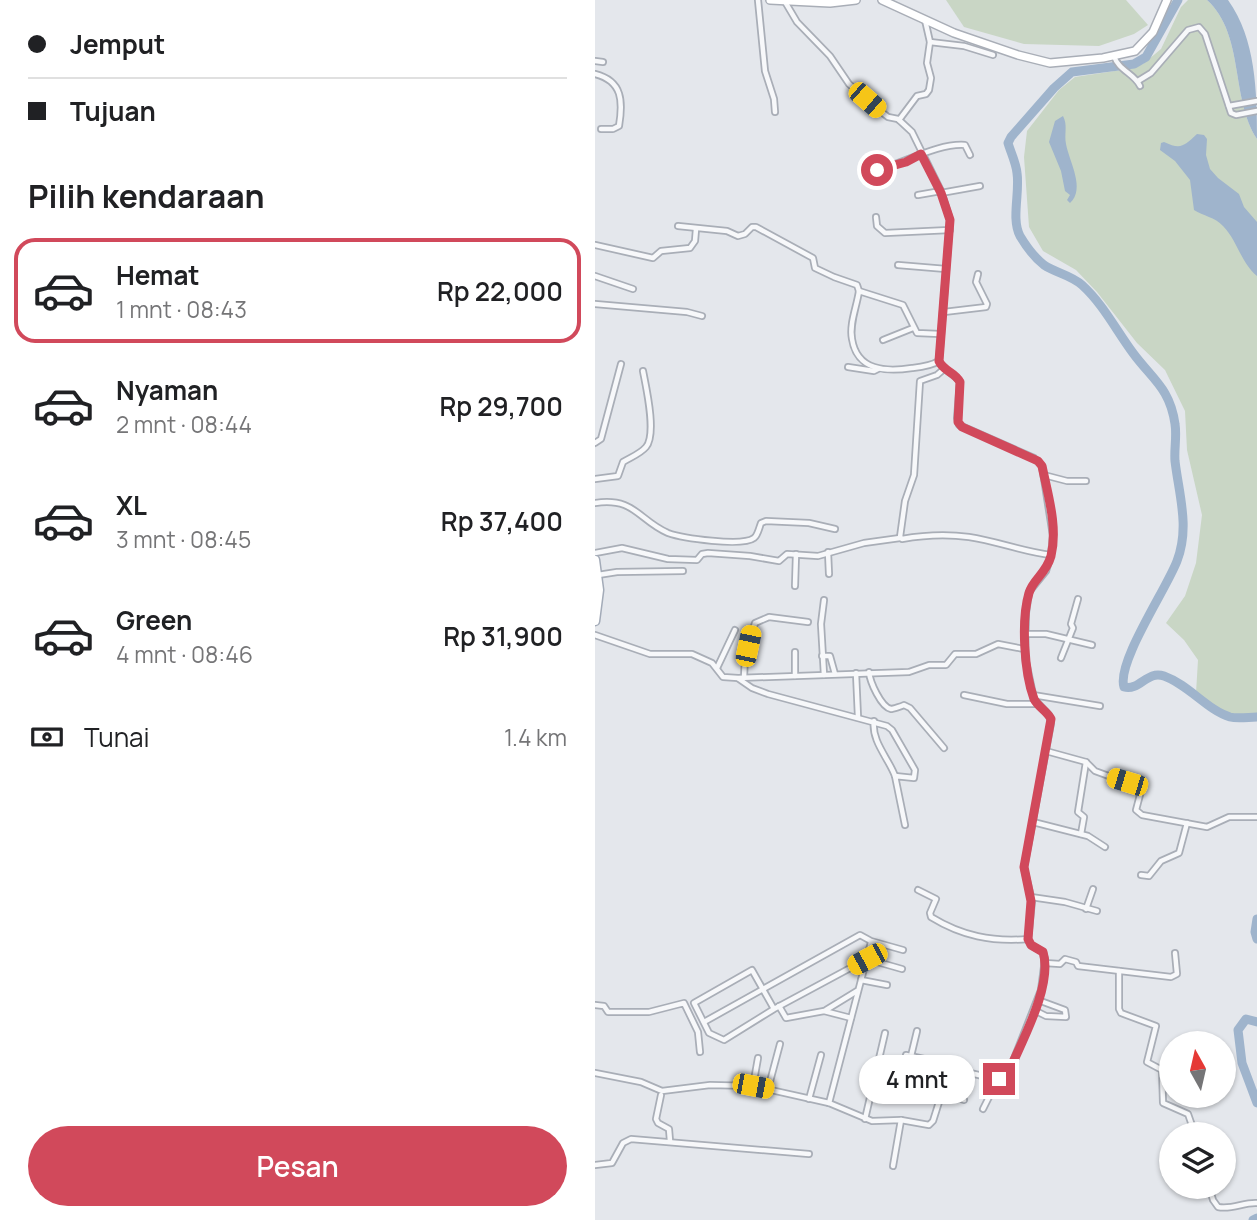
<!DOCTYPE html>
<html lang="id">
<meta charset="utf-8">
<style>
body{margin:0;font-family:Manrope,sans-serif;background:#f2f2f2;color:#202124;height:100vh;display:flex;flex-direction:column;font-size:26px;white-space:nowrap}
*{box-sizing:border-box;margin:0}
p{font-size:23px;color:#757577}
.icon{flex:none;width:38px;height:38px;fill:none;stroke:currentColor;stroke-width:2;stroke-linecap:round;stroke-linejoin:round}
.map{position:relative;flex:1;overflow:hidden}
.sheet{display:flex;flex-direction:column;background:#fff;width:595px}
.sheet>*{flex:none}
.top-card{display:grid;align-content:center;height:154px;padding:0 28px;background:#fff}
.needle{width:46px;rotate:352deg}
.controls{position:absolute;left:564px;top:1031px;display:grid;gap:14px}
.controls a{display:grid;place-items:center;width:77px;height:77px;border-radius:50%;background:#fff;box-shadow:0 2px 5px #0004;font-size:35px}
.end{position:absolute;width:32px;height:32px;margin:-16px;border:9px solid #d1495b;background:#fff;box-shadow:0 0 0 4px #fff}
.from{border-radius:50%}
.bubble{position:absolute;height:49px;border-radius:24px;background:#fff;box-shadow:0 2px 5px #0004;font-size:23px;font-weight:600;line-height:49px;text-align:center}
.car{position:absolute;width:21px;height:42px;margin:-21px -10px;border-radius:9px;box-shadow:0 0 5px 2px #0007;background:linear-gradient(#f5c518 24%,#345 0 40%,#f5c518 0 76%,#345 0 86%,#f5c518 0)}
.top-card b{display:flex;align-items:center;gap:24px;height:66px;font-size:26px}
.top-card b+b{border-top:2px solid #e0e0e0}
.top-card i{width:18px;height:18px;background:#202124}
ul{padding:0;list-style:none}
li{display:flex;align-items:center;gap:21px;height:105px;margin:0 14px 10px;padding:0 14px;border:4px solid transparent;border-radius:21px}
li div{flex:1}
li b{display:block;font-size:26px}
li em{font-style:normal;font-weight:600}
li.current{border-color:#d1495b}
li>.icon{width:63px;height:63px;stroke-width:1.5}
h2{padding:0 28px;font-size:32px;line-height:84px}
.pay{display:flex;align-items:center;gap:18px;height:77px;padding:0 28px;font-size:26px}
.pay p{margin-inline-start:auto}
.action{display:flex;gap:14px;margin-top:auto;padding:14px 28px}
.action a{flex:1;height:80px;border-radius:42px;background:#d1495b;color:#fff;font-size:28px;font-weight:600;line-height:80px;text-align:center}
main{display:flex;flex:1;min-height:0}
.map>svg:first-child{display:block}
</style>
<main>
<section class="sheet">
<div class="top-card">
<b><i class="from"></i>Jemput</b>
<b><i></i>Tujuan</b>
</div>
<h2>Pilih kendaraan</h2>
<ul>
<li class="current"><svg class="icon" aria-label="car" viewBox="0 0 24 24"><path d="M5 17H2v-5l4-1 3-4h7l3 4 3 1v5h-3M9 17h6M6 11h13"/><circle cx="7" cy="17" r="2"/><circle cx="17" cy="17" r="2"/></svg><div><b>Hemat</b><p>1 mnt · 08:43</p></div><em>Rp 22,000</em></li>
<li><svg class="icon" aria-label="car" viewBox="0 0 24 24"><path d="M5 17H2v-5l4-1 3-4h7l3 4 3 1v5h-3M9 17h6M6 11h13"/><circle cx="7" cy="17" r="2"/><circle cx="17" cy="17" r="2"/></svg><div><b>Nyaman</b><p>2 mnt · 08:44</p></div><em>Rp 29,700</em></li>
<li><svg class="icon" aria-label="car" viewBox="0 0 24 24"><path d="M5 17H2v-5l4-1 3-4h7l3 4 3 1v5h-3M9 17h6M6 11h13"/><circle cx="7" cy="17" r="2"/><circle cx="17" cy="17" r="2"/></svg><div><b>XL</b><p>3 mnt · 08:45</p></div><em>Rp 37,400</em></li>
<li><svg class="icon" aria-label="car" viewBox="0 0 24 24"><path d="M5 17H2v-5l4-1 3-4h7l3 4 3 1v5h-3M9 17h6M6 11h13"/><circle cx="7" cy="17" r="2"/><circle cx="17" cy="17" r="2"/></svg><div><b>Green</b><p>4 mnt · 08:46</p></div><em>Rp 31,900</em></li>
</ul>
<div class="pay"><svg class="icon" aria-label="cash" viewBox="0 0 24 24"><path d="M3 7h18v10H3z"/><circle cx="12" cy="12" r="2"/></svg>Tunai<p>1.4 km</p></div>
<div class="action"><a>Pesan</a></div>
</section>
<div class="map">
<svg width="662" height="1220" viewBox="0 0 662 1220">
<rect width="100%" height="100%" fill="#e4e7ec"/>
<g fill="#c9d6c5">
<path d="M 351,0 L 531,0 L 553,25 L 539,34 L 504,46 L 429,44 L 369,27 Z"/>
<path d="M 593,0 L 612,0 C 650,35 635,97 662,139 L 662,717 L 636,718 L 601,693 L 603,660 L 589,640 L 571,623 L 590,596 L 601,563 L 607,515 L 592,450 L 590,411 L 570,370 L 542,343 L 502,292 L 481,270 L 448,251 L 434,227 L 429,157 L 432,131 L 464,90 L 480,77 L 533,69 L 548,64 L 566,49 L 586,7 Z"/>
</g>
<g fill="#9fb4cc">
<path d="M 612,0 L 633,0 C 661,39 662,92 662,139 C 635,97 650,35 612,0 Z"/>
<path d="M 468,116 C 473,125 469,134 471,144 C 474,161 491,189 475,203 L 472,200 L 475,195 L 470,191 L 466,171 L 454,142 L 460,121 Z"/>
<path d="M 602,134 L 609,135 L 612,139 L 611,155 L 615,169 L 623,178 L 644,194 L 649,207 L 662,222 L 662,276 C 646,263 642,240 628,226 C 620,217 608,216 599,210 L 595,180 L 580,161 L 565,150 L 566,143 L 569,142 C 586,150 589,146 602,134 Z"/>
</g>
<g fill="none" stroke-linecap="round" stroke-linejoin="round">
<g stroke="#9fb4cc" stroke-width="9">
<path d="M 583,0 L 551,57 L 539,64 L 477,72 L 459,88 L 416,137 L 413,143 C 416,153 421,163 422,173 C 425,193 416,219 425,236 C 431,246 440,258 449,265 C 461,273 476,275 487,285 C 508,304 521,330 538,353 C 557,379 575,388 580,424 C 582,436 579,449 580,461 C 584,495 595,527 582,561 C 572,588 521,663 529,687 C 545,691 552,670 569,676 C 594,685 612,710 635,717 C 643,719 654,717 662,717"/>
<path d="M 662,919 L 660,932 L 662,939"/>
<path d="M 662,1022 L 651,1019 L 643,1030 L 647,1063 L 662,1103"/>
<path d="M 658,1220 L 662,1218"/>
</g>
<g stroke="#a9aeb7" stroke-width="8">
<g id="street">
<path d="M 163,0 L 170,71 L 179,99 L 180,112"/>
<path d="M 335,42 L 369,46 L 398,55"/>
<path d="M 519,56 C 523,70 540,74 545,86"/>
<path d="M 0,61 L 8,62"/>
<path d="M 0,74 C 28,81 28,102 24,126 L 18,129 L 6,129"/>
<path d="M 543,81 L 556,73 L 593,30 L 604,27 L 610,34 L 636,113 L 641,115 L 662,111"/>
<path d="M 634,106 L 662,101"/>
<path d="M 304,120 L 322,96 L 331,94 L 334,90 L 336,78 L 332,63 L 335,42 L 330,20"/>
<path d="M 282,170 C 309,163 343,143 370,145 L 375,155"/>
<path d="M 346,193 L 385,186"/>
<path d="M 323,195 L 346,191"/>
<path d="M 281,217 L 282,226 L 290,233 L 355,230"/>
<path d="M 83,226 L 132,231 L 143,236 L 150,234 L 157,227 L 161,227 L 218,258 L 220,268 L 239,277 L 262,285 L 264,291"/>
<path d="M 0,245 L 58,258 L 66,251 L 95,248 L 100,241 L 101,229"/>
<path d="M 303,265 L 351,269"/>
<path d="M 0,276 L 38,289"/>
<path d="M 0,304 L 92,312 L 107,316"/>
<path d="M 349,312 L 391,307 L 392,304 L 381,282 L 383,274"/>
<path d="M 288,340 L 318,328"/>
<path d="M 344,361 C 336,366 326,367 317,368 C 291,372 262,371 257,339 C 254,324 262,306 264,291 L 308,305 L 322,333 L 345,334"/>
<path d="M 253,367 L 279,371 L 283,369"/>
<path d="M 349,369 L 342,375 L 325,381 L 319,475 L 310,501 L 305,537 L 307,539 C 330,535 351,534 374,537 C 402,541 428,552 456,555"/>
<path d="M 0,443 L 6,439 L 26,364"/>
<path d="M 449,475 L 472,481 L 491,481"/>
<path d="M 0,479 L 23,476 L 28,462 C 36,457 45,454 51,447 C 62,434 51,387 48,371"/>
<path d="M 0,503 C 40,497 43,520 73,533 C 87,538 147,547 159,538 C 163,535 164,528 166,523 L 171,521 L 214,523 L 240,529"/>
<path d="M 233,552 L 234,574"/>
<path d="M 0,553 L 27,548 L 73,559 L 102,560 L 107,554 L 113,553 L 155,556 L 184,561 L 192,554 L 223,556 L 269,543 L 305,538"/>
<path d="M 3,575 L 22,572 L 88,571"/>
<path d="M 200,586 L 201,554"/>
<path d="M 431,634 L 451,634 L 497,645"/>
<path d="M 0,635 L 55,654 L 97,654 L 117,663 L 128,677 L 143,678 L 314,672 L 334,665 L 351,665 L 360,654 L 381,654 L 403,644 L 429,649"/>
<path d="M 227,656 L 235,656 L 240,674"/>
<path d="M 466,658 L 478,628 L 476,624 L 483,599"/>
<path d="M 122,668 L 140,630"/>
<path d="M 274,672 C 275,682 286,707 296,709 C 298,709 307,706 309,705 L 315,708 L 349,748"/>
<path d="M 261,673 L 263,717"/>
<path d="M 229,675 L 226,624 L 229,600"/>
<path d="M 200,676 L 200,652"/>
<path d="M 149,678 L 150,656 L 160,623 L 174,617 L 213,622"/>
<path d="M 144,679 L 157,688 L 173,694 L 292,726 L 297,730 L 320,770 L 319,778 L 300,776 L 310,825"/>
<path d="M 369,695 L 412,704 L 442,704"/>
<path d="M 438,695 L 505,706"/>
<path d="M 279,721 C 276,741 294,759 300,776"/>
<path d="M 451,751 L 491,762 L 500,771 L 541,786 L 546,791 L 541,810 L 547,815 L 612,827 L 634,817 L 662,817"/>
<path d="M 438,822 L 493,836 L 510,847"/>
<path d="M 486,834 L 489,817 L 483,812 L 491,762"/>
<path d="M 546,875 L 554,876 L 566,861 L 584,853 L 592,823"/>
<path d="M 323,890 L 341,899 L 335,913 L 336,917 C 367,936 397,942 433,939"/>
<path d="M 436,897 L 470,902 L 502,911"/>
<path d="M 491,909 L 498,889"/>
<path d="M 450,963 L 465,964 L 470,959 L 481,962 L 483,966 L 576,977 L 582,974 L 580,953"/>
<path d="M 524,971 L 524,1009 L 526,1013 L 561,1026 L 552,1062 L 567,1070 L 568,1103 L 593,1114 L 600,1134"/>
<path d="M 266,980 L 292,985"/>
<path d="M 0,1005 L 9,1006 L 13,1012 L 54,1012 L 89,1003 L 103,1032 L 105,1052"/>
<path d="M 184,1006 L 191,1018 L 229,1011 L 256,1018"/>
<path d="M 179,1009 L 157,970 L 99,1003 L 114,1033 L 129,1040 L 179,1009 L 272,959 L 307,969"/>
<path d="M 231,1010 L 262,991"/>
<path d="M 439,1010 L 451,1016 L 471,1017 L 470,1010 L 443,1000"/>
<path d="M 109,1022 L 265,935 L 276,941 L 308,950"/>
<path d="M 311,1055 L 351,1064 L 357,1071"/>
<path d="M 316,1056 L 322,1031"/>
<path d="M 0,1073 L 46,1082 L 67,1091 L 115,1085 L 158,1086 L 234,1103 L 277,1121 L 306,1120 L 334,1125 L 338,1121 L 349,1086 L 356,1072 L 362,1070 L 401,1079 L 409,1076 L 415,1069 L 446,990 L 450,959 L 448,952 L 436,945 L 433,939 L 437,901 L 429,868 L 456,723 L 454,715 L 439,699 L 430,657 L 431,613 L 434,592 L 451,571 L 456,555 L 458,536 L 447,466 L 439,458 L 364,425 L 362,418 L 365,382 C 359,373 348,371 344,361 L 355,220 L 346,191 L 317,132 L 303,119 L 293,117 L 284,110 L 254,84 L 235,56 L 202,22 L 189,0"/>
<path d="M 158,1086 L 163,1058"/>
<path d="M 173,1089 L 185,1044"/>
<path d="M 346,1093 L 369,1100"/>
<path d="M 66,1095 L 61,1119 L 63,1123 L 74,1129 L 75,1141"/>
<path d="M 214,1099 L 226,1055"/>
<path d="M 234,1103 L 276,942"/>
<path d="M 388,1109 L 403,1079"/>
<path d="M 270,1119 L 290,1033"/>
<path d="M 0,1165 L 17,1163 L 28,1143 L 36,1139 L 214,1154"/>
<path d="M 298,1166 L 306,1120"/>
<path d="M 614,1186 L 618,1200 L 623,1207 C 637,1210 649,1202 662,1203"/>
</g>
</g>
<g stroke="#a9aeb7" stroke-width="10">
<g id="secondary">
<path d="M 175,0 L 235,3 L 261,0"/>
<path d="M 287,0 L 359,33 L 423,55 L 455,63 L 508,58 L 540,51 L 558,32 L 572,0"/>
</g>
</g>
<g stroke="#a3abb8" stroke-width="11">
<path id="primary" d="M 0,560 L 4,590 L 0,621"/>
</g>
<use href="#street" stroke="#f7f8fa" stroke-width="4.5"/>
<use href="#secondary" stroke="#fff" stroke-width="7"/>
<use href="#primary" stroke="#fff" stroke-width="8"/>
</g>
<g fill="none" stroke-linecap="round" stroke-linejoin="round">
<path stroke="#d1495b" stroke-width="9" d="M 282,170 L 311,162 L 326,154 L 346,193 L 355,220 L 344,361 C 348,371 360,372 365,382 L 363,422 L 367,427 L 443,461 L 447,466 C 453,495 463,527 456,556 C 451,574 438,579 434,593 C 426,620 429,672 439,699 C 443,707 452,711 456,719 L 429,867 L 436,901 L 433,939 L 436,945 L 448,952 C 458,984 428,1039 415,1069 L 409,1076 L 404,1079"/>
</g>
</svg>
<div class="controls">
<a><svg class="needle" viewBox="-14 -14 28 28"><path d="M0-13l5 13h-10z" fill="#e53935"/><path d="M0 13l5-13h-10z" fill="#757577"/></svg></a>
<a><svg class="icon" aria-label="layers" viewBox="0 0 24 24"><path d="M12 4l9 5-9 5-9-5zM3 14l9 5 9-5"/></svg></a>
</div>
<i class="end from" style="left:282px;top:170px"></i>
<i class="end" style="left:404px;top:1079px"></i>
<div class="bubble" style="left:264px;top:1055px;width:116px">4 mnt</div>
<i class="car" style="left:272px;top:100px;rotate:131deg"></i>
<i class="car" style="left:153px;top:646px;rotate:12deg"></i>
<i class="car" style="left:532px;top:782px;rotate:287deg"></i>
<i class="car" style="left:272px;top:959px;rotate:242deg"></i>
<i class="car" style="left:158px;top:1086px;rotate:101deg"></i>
</div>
</main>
